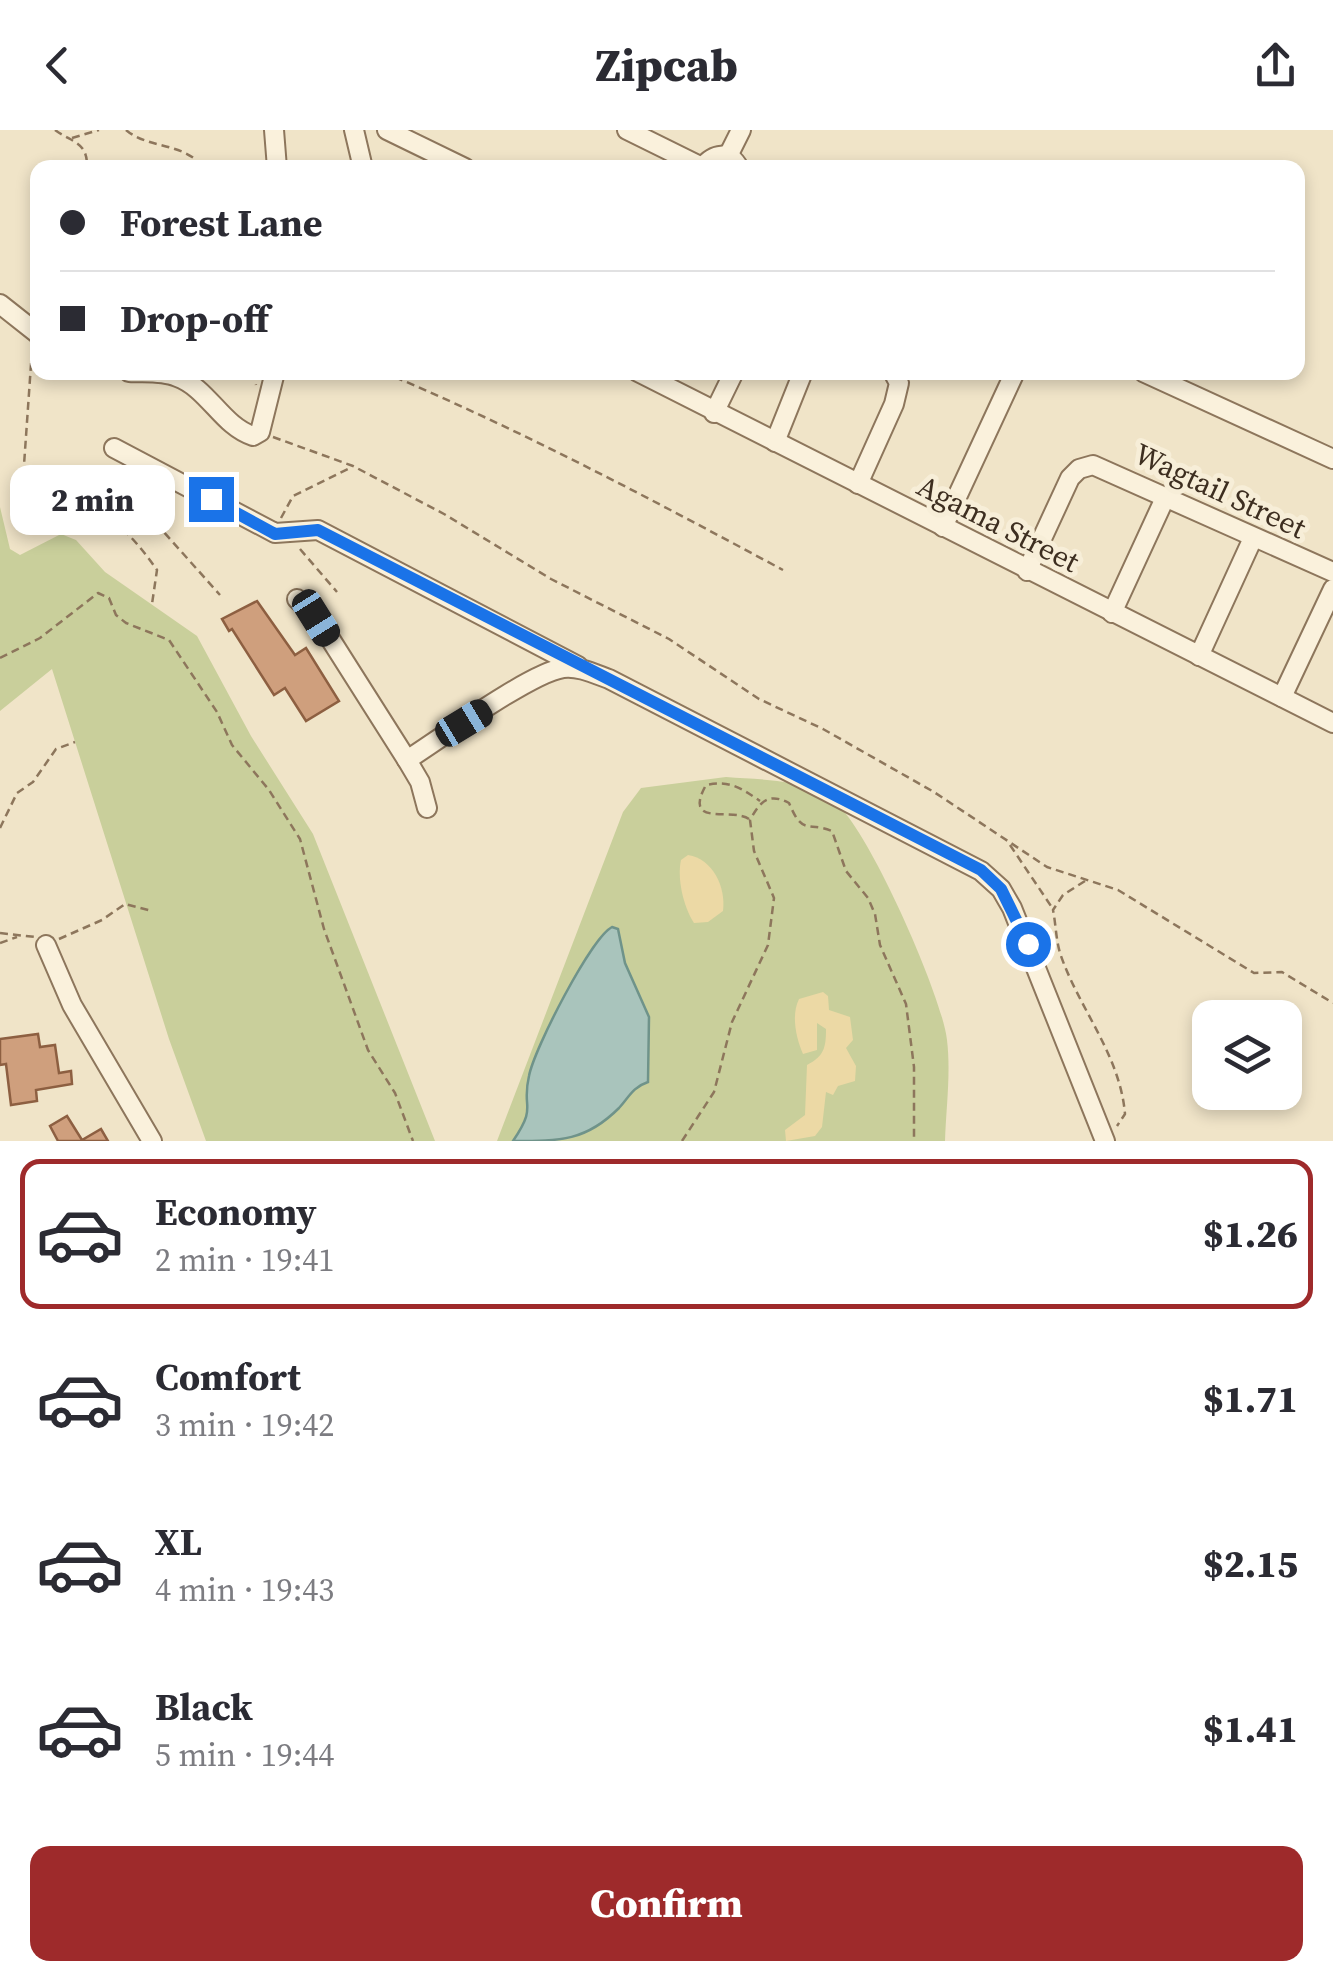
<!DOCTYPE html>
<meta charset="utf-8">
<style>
body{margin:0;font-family:"Source Serif 4",serif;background:#f7f7f7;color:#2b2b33;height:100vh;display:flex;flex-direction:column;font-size:38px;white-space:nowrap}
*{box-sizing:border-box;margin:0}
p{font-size:32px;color:#7c7c81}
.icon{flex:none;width:55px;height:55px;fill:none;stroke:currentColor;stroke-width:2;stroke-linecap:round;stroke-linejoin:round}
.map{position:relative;height:1011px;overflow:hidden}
.sheet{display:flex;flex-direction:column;background:#fff;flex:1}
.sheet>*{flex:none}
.hud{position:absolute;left:30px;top:30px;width:1275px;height:220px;border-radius:20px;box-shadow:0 5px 15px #0003;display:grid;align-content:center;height:220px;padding:0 30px;background:#fff}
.controls{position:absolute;left:1192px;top:870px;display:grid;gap:20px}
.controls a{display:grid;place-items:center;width:110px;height:110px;border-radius:20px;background:#fff;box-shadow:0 5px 15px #0003;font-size:50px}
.end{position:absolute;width:45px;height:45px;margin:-22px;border:12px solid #1a73e8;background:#fff;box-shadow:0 0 0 5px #fff}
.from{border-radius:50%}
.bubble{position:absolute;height:70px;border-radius:20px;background:#fff;box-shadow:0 5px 15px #0003;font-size:32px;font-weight:800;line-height:70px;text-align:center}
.car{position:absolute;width:30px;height:60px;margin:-30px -15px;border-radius:12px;box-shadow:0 0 8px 2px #0007;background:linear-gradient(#222 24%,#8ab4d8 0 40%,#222 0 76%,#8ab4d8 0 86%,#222 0)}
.hud b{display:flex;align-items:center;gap:35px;height:95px;font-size:38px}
.hud b+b{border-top:2px solid #e1e1e2}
.hud i{width:25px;height:25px;background:#2b2b33}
ul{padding:18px 0 0;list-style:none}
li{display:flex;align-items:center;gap:30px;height:150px;margin:0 20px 15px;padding:0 10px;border:5px solid transparent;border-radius:20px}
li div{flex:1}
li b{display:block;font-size:38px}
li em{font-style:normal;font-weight:800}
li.on{border-color:#9e2a2b}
li>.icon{width:90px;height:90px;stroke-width:1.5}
.action{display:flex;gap:20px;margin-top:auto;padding:20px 30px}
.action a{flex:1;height:115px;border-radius:20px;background:#9e2a2b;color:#fff;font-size:40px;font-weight:800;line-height:115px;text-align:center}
header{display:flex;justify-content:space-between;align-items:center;height:130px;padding:0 30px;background:#fff;font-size:45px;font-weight:800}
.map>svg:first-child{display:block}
</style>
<header><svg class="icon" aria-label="back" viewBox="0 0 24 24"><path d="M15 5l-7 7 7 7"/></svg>Zipcab<svg class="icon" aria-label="share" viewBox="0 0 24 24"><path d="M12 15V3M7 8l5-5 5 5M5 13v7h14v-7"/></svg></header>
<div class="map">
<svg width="1333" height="1011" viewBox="0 0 1333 1011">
<rect width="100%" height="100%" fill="#f0e4c8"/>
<g fill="#c9cf9b">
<path d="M 0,377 L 10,419 L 20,425 L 61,404 L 76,410 L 105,442 L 197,506 L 251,606 L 313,704 L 435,1011 L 206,1011 L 169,909 L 52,539 L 0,581 Z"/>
<path d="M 726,647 C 762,650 807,648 837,674 C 870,703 942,865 947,910 C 951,943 946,979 945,1011 L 497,1011 L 623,682 L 641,658 Z"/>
</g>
<g fill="#ecd9a5">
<path d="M 688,725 C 713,729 726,757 723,781 L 708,792 L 694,793 C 683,776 677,748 681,730 Z"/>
<path d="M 823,862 L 828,866 L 829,880 L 850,887 L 853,910 L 846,918 L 856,936 L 855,951 L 838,956 L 833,965 L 826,962 L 822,997 L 815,1006 L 786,1011 L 785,1000 L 805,985 L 807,935 C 824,926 826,918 826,899 L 817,893 L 817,920 L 803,924 C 796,908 791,885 799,869 Z"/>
</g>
<path fill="#a9c4bc" stroke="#6f938a" stroke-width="2.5" d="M 612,797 L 618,799 L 625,833 L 649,887 L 648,952 C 633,957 629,967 619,978 C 586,1011 561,1011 513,1011 C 538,974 521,980 529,946 C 534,919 591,808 612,797 Z"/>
<g fill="#cf9f7d" stroke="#8d5f41" stroke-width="2.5">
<path d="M 257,471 L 295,525 L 306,518 L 339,571 L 306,591 L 285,558 L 274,565 L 232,499 L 229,501 L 222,489 Z"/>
<path d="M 38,904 L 40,917 L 55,915 L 59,943 L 71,941 L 72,954 L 36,960 L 37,971 L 11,975 L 6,934 L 0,935 L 0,909 Z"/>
<path d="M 67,986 L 82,1010 L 101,999 L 108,1011 L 58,1011 L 50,996 Z"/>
</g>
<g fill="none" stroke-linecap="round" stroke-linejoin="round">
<g stroke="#8d765c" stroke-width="22">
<g id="minor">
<path d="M 274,0 L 277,38"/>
<path d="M 354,0 L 363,38"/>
<path d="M 387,0 L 465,38"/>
<path d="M 627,0 L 702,37"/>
<path d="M 728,26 L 741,0"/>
<path d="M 702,38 C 713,23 730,20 739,38"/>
<path d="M 0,174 L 38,204"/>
<path d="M 129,242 C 145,243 163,241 177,247 C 208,258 222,296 253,306 L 260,302 L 275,242"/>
<path d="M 638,242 L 1333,593"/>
<path d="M 1143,242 L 1333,329"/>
<path d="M 714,283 L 734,242"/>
<path d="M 775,312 L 803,242"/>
<path d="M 114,318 L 275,403 L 318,400 L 578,536"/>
<path d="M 858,354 L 894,274 L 899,253 L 893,242"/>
<path d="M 943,397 L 1015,242"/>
<path d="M 1027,441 L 1070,348 L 1079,339 L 1093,335 L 1333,442"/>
<path d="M 297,469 L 317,488 L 407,630 L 420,652 L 427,678"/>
<path d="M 1112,483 L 1165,368"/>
<path d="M 1199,526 L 1253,408"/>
<path d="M 1282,567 L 1333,459"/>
<path d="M 407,630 C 440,609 530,543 563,538 C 579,536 595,544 609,549 L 981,741 L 1001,759 L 1012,778 L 1105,1011"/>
<path d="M 46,815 L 72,875 L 152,1011"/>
</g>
</g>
<g stroke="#8d765c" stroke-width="2.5" stroke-dasharray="8 5" stroke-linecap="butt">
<path d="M 55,0 C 73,13 88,12 87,38"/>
<path d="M 126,0 C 146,17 174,13 195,29 L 197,38"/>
<path d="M 72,8 L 99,0"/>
<path d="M 32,220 L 24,335 C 41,361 81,370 107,387 C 127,400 143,420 157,440 L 152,474"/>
<path d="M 252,242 L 256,255"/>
<path d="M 383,242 C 521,300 651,369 783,440"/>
<path d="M 273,307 L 353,336 L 444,384 L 551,449 L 669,509 L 759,569 L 823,599 L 934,662 L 1047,737 L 1118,760 L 1254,843 L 1282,842 L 1333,873"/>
<path d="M 281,388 L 293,366 L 352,337"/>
<path d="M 127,403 L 162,400 L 220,465"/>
<path d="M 300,419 L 337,462"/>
<path d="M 0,528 L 40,508 L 98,463 L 109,468 L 116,485 L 126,493 L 169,510 L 217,582 L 232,615 L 269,660 L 300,709 L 324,799 L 368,920 L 395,963 L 413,1011"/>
<path d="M 749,689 C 732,677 682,698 706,655 C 730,650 741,658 760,671"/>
<path d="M 0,698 L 17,663 L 33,652 L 56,619 L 75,612"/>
<path d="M 1010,715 L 1053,779"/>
<path d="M 1085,751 L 1063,765 L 1053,780 C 1056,795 1056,812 1061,826 C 1080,880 1120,925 1125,984 L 1117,996"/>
<path d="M 0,803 L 35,807"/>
<path d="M 59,809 L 102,790 L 125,774 L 152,781"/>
<path d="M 0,813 L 17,807"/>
<path d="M 682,1011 L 714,962 L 732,892 L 768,815 L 774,768 L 754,721 L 750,690 C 760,672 768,662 789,673 C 803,706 806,691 832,701 L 846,741 L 868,768 L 875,784 L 880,815 L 906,874 L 914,937 L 914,1011"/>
</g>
<use href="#minor" stroke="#faf1dc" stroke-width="18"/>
</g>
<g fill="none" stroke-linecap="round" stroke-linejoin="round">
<path stroke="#1a73e8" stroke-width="12" d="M 211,369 L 275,404 L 318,400 L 981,740 L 1001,759 L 1028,814"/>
</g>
<g text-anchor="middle" stroke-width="10" stroke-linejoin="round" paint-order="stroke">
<g font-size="30" fill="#3d2e20" stroke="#f7eed8">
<text transform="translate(1220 361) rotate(25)" y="10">Wagtail Street</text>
<text transform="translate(998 394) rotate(27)" y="10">Agama Street</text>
</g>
</g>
</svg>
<div class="controls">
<a><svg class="icon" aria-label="layers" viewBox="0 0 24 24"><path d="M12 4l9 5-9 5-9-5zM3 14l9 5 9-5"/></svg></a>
</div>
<i class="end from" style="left:1028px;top:814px"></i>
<i class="end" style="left:211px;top:369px"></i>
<div class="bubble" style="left:10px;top:335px;width:165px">2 min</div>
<i class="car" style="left:316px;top:488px;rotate:148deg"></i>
<i class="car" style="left:464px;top:593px;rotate:59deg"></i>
<div class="hud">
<b><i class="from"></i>Forest Lane</b>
<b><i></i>Drop-off</b>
</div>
</div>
<section class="sheet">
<ul>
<li class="on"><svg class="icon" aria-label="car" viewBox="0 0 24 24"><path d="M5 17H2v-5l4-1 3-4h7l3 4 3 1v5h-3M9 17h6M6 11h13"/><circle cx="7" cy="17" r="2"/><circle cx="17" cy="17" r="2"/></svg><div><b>Economy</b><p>2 min · 19:41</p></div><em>$1.26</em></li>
<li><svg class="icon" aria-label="car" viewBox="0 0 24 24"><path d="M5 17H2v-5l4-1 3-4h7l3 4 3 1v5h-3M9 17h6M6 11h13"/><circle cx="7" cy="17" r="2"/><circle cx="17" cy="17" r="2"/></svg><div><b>Comfort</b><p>3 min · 19:42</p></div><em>$1.71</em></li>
<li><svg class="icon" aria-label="car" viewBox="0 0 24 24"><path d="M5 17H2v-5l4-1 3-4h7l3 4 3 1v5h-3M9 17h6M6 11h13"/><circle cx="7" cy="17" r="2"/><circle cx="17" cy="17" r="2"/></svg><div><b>XL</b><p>4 min · 19:43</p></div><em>$2.15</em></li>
<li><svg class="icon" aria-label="car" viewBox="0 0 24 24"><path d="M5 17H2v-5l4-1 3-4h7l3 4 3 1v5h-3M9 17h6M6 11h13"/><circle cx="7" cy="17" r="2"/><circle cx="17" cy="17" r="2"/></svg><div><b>Black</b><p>5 min · 19:44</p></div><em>$1.41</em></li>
</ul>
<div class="action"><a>Confirm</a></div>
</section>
